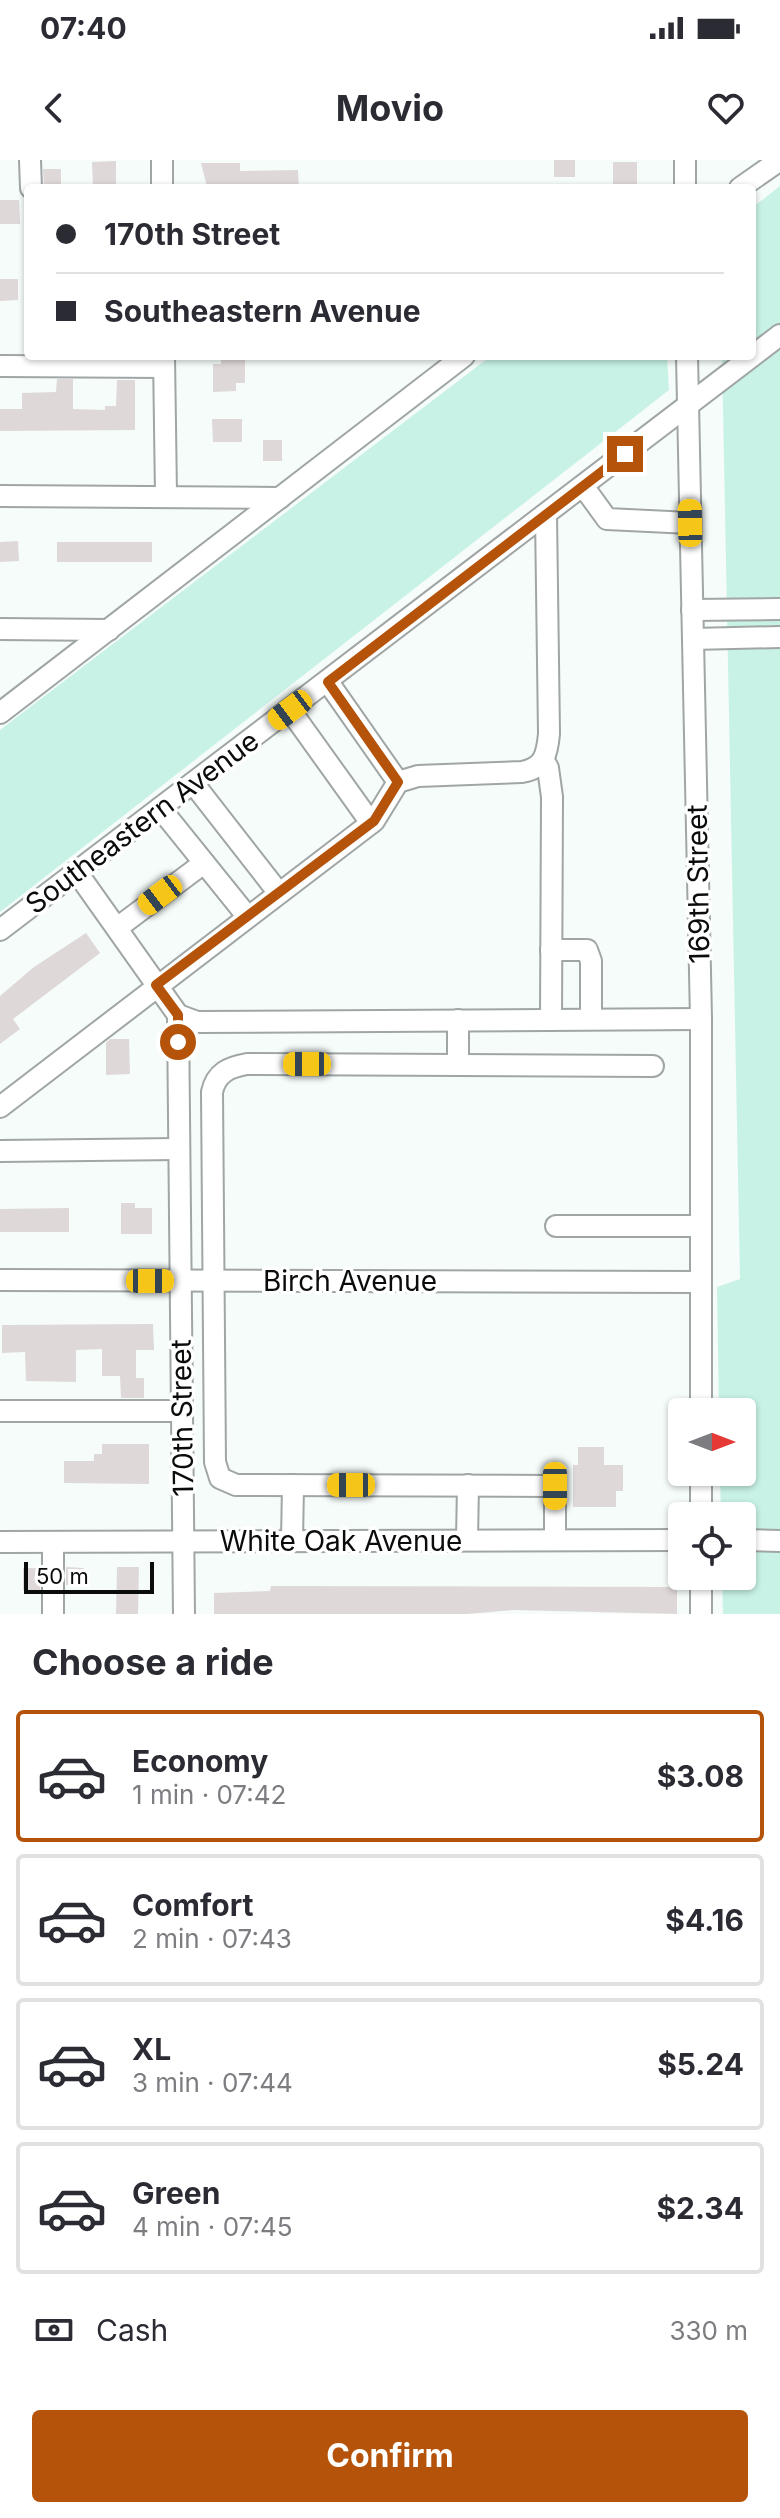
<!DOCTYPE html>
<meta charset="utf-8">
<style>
body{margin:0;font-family:Inter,sans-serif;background:#f7f7f7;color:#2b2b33;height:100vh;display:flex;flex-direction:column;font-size:30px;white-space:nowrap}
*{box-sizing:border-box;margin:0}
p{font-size:26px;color:#7c7c81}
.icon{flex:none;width:44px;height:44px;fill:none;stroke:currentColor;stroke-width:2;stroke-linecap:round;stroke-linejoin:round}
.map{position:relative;height:1454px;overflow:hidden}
.drawer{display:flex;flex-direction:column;background:#fff;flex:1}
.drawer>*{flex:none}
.guide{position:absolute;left:24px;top:24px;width:732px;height:176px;border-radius:8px;box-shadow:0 2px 6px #0004;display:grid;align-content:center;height:176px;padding:0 32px;background:#fff}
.needle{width:52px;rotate:90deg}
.tools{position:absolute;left:668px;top:1238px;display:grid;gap:16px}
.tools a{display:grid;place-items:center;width:88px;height:88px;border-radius:8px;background:#fff;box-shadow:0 2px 6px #0004;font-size:40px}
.scale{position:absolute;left:24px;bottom:20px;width:130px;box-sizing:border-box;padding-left:8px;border:4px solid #0a0c0b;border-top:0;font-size:22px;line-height:28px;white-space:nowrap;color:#0a0c0b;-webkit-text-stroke:6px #fff;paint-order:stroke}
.end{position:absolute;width:36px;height:36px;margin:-18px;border:10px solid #b45309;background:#fff;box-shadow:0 0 0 4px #fff}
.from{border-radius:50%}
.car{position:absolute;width:24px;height:48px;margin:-24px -12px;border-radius:10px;box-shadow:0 0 6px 2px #0007;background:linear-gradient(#f5c518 24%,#345 0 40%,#f5c518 0 76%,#345 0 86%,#f5c518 0)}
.guide b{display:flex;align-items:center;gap:28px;height:76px;font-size:30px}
.guide b+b{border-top:2px solid #e1e1e2}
.guide i{width:20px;height:20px;background:#2b2b33}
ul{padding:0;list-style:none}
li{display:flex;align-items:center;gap:24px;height:132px;margin:0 16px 12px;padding:0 16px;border:4px solid #e1e1e2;border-radius:8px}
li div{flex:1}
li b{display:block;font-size:30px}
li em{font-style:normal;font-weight:700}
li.selected{border-color:#b45309}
li>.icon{width:72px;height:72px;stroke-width:1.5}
h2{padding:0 32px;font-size:36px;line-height:96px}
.pay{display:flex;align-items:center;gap:20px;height:88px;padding:0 32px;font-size:30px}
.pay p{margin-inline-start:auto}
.button{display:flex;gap:16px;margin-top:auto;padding:16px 32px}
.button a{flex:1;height:92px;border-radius:8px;background:#b45309;color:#fff;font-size:32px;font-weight:700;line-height:92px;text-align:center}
.status{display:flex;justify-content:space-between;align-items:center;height:56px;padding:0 40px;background:#fff;direction:ltr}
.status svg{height:22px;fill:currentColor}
header{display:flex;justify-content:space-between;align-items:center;height:104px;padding:0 32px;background:#fff;font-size:36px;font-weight:700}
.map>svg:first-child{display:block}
</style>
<div class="status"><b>07:40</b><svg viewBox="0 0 49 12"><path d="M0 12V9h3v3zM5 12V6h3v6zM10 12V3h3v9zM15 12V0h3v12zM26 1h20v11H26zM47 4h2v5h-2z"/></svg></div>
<header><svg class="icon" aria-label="back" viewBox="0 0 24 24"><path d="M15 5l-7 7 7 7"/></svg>Movio<svg class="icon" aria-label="heart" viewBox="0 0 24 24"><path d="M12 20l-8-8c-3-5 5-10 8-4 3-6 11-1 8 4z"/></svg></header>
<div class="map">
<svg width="780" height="1454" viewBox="0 0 780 1454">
<rect width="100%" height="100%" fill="#f5fcfa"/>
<g fill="#c8f2e6">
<path d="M 780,26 L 780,1454 L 723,1454 L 722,1416 L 742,1416 L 742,1356 L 721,1356 L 720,1312 L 742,1312 L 742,1252 L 719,1252 L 717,1127 L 740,1119 L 722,196 L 752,196 L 752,48 Z"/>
<path d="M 491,196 L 667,196 L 669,230 L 0,752 L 0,570 Z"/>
</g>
<g fill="#dfd8d9">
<rect x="554" y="0" width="21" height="17"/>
<path d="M 116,1 L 116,28 L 93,28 L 92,2 Z"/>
<rect x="613" y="2" width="24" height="26"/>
<path d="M 201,3 L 240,3 L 240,11 L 298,10 L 299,28 L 207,27 Z"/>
<path d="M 43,9 L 61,9 L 61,28 L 44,28 Z"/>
<path d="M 0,40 L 19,40 L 20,64 L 0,64 Z"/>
<path d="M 0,119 L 18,119 L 18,140 L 0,141 Z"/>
<path d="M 221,196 L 245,196 L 245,223 L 236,223 L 236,231 L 213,232 L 213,204 L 221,204 Z"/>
<path d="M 57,219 L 73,219 L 73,249 L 105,250 L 105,246 L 116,246 L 117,220 L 135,220 L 135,270 L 0,271 L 0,249 L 22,249 L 22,233 L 56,232 Z"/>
<path d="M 212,259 L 242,259 L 242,282 L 213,282 Z"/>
<rect x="263" y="280" width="19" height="21"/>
<path d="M 18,381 L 19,401 L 0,402 L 0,382 Z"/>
<rect x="57" y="382" width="95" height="20"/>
<path d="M 86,773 L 100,793 L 13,859 L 20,869 L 0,884 L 0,836 L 34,807 Z"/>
<path d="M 110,879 L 129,879 L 130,914 L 106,915 L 106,883 Z"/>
<path d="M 121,1043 L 135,1043 L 135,1048 L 152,1048 L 152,1074 L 121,1074 Z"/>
<path d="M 69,1048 L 69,1072 L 0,1072 L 0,1049 Z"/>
<path d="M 153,1164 L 154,1190 L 136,1190 L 136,1218 L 144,1218 L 144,1238 L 121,1238 L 120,1216 L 102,1216 L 102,1189 L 76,1190 L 76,1222 L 26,1221 L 25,1192 L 2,1193 L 2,1165 Z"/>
<path d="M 102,1284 L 149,1284 L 149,1324 L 64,1323 L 64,1301 L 94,1301 L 94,1294 L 102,1294 Z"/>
<path d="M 578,1287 L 604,1287 L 604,1305 L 623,1305 L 623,1331 L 616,1331 L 616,1347 L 573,1347 L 573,1305 L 578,1305 Z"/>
<path d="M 66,1407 L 84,1408 L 84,1426 L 66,1425 Z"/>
<path d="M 117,1407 L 139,1407 L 138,1454 L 116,1454 Z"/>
<rect x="23" y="1408" width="17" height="22"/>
<path d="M 271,1426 L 677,1427 L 677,1454 L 514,1450 L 468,1454 L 214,1454 L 214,1433 L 270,1431 Z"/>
</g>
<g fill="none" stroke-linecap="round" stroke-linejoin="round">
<g stroke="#a0a6a5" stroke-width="24">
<g id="minor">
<path d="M 30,0 L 31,28"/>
<path d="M 162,0 L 162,28"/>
<path d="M 685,0 L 685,28"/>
<path d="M 740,28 L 780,0"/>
<path d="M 164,196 L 166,335"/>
<path d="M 687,196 L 701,859 L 701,1252"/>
<path d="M 0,206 L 164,207"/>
<path d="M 583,326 L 607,359 L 690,363"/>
<path d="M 0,336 L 280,338"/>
<path d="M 692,450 L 780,449"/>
<path d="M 0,469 L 109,470"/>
<path d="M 693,479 L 780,477"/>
<path d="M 328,522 L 398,622"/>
<path d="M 290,550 L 371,663"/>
<path d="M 0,553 L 464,196"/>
<path d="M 544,601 L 548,608 L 552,637 L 551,860"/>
<path d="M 193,623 L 278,732"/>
<path d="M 160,648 L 247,756"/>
<path d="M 76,711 L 178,855 L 184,1454"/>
<path d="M 117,768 L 204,703"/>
<path d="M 0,770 L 780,175"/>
<path d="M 551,790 L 587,790 L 591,801 L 591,859"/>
<path d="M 178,855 L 197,862 L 701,859"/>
<path d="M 458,860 L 458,905"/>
<path d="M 0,947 L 374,661 L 398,622 L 418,616 L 522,612 C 544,608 547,595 549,574 L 546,355"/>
<path d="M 0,991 L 179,989"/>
<path d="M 556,1066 L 701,1066"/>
<path d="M 0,1120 L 701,1122"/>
<path d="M 0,1251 L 182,1251"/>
<path d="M 701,1312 L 701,1356"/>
<path d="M 467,1380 L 468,1325"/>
<path d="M 555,1380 L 555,1326 L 236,1325 L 220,1318 L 215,1302 L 212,932 C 216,913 229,907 247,904 L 653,906"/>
<path d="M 742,1380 L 780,1381"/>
<path d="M 292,1381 L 293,1325"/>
<path d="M 0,1382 L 682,1380"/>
<path d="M 701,1416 L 701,1454"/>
<path d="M 53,1454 L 53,1382"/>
</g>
</g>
<use href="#minor" stroke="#fff" stroke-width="20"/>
</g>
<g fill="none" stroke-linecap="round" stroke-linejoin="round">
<path stroke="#b45309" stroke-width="10" d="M 178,882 L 178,855 L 156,825 L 374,661 L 398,622 L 328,522 L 625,294"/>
</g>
<g text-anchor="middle" stroke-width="7" stroke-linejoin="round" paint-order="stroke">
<g font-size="28" fill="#0a0c0b" stroke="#fff">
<text transform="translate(142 662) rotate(-37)" y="10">Southeastern Avenue</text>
<text transform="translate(698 724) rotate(-91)" y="10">169th Street</text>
<text x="350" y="1131">Birch Avenue</text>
<text transform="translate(182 1258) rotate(-91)" y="10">170th Street</text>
<text x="341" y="1391">White Oak Avenue</text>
</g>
</g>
</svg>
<div class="tools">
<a><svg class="needle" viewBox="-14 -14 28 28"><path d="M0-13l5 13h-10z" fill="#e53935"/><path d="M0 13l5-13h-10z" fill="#7c7c81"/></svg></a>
<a><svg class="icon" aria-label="locate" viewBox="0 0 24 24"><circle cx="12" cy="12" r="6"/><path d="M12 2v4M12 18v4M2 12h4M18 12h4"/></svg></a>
</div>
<div class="scale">50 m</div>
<i class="end from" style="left:178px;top:882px"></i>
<i class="end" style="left:625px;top:294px"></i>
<i class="car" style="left:690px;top:363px;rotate:359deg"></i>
<i class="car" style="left:290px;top:550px;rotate:233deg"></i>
<i class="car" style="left:160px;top:735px;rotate:233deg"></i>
<i class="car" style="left:307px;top:904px;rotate:270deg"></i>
<i class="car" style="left:150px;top:1121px;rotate:90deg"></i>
<i class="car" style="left:351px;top:1325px;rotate:270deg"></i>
<i class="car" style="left:555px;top:1326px;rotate:180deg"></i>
<div class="guide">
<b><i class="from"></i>170th Street</b>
<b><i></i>Southeastern Avenue</b>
</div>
</div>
<section class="drawer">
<h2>Choose a ride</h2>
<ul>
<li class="selected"><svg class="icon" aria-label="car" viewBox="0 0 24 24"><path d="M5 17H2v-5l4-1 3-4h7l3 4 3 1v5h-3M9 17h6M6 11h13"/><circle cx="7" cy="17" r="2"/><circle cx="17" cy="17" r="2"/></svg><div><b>Economy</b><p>1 min · 07:42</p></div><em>$3.08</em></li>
<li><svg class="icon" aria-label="car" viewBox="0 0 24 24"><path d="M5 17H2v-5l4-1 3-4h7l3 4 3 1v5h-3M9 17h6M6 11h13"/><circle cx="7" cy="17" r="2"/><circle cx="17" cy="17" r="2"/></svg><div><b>Comfort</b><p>2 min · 07:43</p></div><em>$4.16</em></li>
<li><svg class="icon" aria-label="car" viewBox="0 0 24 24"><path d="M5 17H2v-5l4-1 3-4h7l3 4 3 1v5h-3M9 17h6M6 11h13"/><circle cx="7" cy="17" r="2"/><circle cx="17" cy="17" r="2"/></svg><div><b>XL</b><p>3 min · 07:44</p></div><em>$5.24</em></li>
<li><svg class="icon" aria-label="car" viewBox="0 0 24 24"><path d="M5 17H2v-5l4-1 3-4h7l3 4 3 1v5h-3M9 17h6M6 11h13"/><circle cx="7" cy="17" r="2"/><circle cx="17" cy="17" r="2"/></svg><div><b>Green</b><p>4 min · 07:45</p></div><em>$2.34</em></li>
</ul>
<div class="pay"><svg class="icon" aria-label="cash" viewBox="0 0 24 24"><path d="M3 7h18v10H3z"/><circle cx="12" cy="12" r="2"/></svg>Cash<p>330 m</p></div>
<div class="button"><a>Confirm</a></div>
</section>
